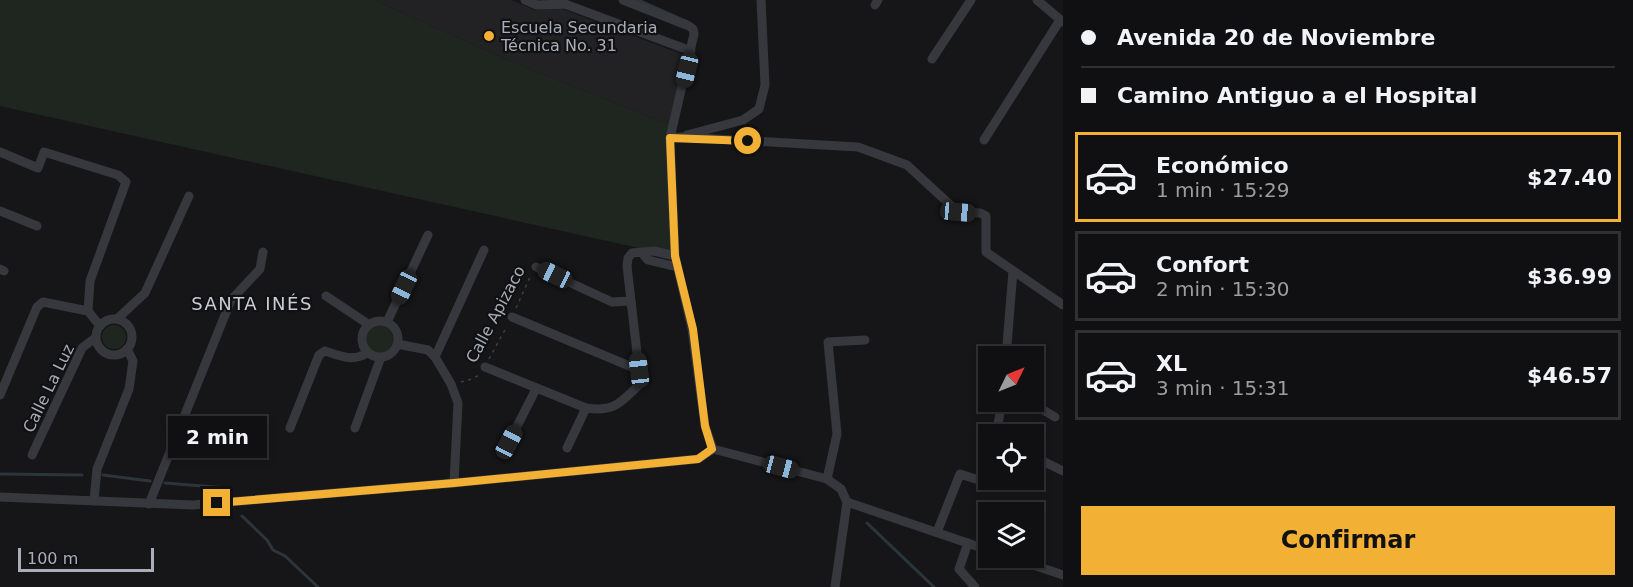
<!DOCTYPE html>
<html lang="es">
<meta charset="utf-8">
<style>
body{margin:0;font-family:"DejaVu Sans",sans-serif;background:#19191b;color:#f1f3f6;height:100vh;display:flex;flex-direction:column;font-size:22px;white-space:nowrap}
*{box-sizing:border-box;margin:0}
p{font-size:20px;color:#9c9d9f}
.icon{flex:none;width:33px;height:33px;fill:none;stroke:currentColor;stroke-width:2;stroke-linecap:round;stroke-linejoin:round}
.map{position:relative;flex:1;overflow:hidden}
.panel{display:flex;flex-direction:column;background:#101012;width:570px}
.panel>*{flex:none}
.guide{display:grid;align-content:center;height:132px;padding:0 18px;background:#101012}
.needle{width:39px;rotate:47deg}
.fabs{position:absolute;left:978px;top:346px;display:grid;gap:12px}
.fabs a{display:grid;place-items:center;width:66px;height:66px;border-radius:0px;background:#101012;box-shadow:0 3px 9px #0003,0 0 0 2px #303032;font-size:30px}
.scale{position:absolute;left:18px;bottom:15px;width:136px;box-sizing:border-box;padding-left:6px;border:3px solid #a8adb8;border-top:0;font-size:16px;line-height:21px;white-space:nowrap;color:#a8adb8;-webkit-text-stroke:4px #111113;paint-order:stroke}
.end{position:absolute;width:27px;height:27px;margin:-14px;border:8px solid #f2b134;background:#111;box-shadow:0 0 0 3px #111}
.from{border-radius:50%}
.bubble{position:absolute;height:42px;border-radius:0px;background:#101012;box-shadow:0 3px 9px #0003,0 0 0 2px #303032;font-size:20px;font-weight:600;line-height:42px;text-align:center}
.car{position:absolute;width:18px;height:36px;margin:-18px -9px;border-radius:8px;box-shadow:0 0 4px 2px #0007;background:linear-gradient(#222 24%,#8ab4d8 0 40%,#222 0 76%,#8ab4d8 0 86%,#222 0)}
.guide b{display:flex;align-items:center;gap:21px;height:57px;font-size:22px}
.guide b+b{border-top:2px solid #303032}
.guide i{width:15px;height:15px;background:#f1f3f6}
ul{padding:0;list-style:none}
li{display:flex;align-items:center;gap:18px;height:90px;margin:0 12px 9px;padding:0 6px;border:3px solid #303032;border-radius:0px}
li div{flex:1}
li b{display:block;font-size:22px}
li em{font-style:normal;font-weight:600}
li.selected{border-color:#f2b134}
li>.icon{width:54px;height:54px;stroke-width:1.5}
.primary-button{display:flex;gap:12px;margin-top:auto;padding:12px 18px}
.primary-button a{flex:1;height:69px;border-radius:0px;background:#f2b134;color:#111;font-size:24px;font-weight:600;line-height:69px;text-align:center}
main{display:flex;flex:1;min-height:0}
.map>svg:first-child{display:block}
</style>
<main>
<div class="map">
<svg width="1063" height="587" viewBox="0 0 1063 587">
<rect width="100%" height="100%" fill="#161618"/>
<path fill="#222225" d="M 374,0 L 511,0 L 535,10 L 557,7 L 684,55 L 679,71 L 673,126 L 512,62 Z"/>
<g fill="#1e261f">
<path d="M 0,0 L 374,0 L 512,62 L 673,126 L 675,256 L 0,106 Z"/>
<circle cx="379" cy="339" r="14"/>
<circle cx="114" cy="337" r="12"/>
</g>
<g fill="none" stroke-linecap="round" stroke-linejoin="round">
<g stroke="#2c353c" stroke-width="3">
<path d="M 638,0 L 688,22"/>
<path d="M 0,474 L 82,475"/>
<path d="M 103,475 L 150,481"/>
<path d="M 165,483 L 227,488 L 230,495"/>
<path d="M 242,516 L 267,540 L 273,550 L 285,556 L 318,587"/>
<path d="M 867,523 L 934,587"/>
</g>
<g stroke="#3d3f44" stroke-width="1.5" stroke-dasharray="3 4.5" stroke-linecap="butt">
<path d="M 516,308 L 531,275"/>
<path d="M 489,359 L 507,326"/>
<path d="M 461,382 L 472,379 L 479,375"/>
</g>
<g stroke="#37383d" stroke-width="9">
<path d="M 525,0 L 537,5 L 565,4 L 691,51"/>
<path d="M 623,0 L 689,26 L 693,29 L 694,34 L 670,138 L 675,256 L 692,329 L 705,426 L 713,449"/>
<path d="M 1037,0 L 1063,22"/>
<path d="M 875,5 L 878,0"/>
<path d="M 932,59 L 971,0"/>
<path d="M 687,135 L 743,120 L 759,109 L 765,85 L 761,0"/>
<path d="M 670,138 L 682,137 L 858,147 L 907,165 L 958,212 L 980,213 L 986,216 L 986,252 L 1063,305"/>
<path d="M 984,140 L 1060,20"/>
<path d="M 0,152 L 38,168 L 44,152 L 118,175 L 126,182 L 90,281 L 88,311"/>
<path d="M 0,211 L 37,226"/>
<path d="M 641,252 L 648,260 L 677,267"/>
<path d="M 536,267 L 612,302 L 631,301"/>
<path d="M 0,269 L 4,271"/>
<path d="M 326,296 L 368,324"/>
<path d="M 512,317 L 639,370"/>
<circle cx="114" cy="337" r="18"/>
<path d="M 117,319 L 145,293 L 189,196"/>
<circle cx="380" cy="339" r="18"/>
<path d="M 387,322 L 428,235"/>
<path d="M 397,344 L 428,350 L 435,357 L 451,384 L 458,403 L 454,483"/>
<path d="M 435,357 L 484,250"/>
<path d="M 1006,357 L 1013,271"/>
<path d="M 485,367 L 586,408 C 614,412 619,404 638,386 L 639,370 L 627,266 L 628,258 L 632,253 L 654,251 L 675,256"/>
<path d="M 0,395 L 37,307 L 43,302 L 88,311 L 100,326"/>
<path d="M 1030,402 L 1055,417"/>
<path d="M 290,428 L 319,355 L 325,351 C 340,356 353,362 367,353"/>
<path d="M 355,428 L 381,357"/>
<path d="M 996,435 L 1002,402"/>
<path d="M 509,442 L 536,389"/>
<path d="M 567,448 L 586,408"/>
<path d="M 713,449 L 827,479 L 841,489 L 847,502 L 835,587"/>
<path d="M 32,455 L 82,348 L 95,338"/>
<path d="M 1034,457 L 1063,471"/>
<path d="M 827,479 L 837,434 L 828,342 L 865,340"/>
<path d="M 0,497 L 193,505 L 454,483 L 698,459 L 713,449"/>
<path d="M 94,501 L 97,469 L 129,389 L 133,361 L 127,349"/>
<path d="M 847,502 L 988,550"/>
<path d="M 149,504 L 231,300 L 260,269 L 263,252"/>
<path d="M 937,532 L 960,474 L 982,481 L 988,461"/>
<path d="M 968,543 L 959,569 L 975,587"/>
<path d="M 1012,558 L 1063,575"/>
</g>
</g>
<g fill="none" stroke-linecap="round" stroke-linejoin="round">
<path stroke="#f2b134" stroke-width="8" d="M 217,503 L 454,483 L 698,459 L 712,449 L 705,426 L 693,329 L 675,256 L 670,138 L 748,141"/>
</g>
<circle fill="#f2b134" stroke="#111113" stroke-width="2" cx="489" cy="36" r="6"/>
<g text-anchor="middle" stroke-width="4.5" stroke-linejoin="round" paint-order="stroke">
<g font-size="16" fill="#a8adb8" stroke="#111113" text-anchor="start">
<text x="501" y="33">Escuela Secundaria<tspan x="501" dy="18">Técnica No. 31</tspan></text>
</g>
<g font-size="16" fill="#a8adb8" stroke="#111113">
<text transform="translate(495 314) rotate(-62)" y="6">Calle Apizaco</text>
<text transform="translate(48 388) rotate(-64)" y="6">Calle La Luz</text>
</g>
<g font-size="18" letter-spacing="1.5" fill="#c9ccd4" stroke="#111113">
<text x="252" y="310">SANTA INÉS</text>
</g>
</g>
</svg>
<div class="fabs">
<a><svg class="needle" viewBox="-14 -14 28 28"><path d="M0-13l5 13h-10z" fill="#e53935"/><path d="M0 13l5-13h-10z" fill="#9c9d9f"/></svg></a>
<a><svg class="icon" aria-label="locate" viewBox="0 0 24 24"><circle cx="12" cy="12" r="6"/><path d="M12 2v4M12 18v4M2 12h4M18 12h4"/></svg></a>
<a><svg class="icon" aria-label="layers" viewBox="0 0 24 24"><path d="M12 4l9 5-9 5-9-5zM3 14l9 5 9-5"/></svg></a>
</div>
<div class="scale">100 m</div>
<i class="end from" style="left:748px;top:141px"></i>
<i class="end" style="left:217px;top:503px"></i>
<div class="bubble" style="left:168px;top:416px;width:99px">2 min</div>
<i class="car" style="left:687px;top:70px;rotate:194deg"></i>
<i class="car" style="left:958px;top:212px;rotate:95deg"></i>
<i class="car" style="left:555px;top:275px;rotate:295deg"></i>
<i class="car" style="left:404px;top:287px;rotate:205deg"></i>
<i class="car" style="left:639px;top:370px;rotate:353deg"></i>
<i class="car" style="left:509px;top:442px;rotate:28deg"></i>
<i class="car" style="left:781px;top:467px;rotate:105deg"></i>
</div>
<section class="panel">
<div class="guide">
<b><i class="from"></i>Avenida 20 de Noviembre</b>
<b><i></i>Camino Antiguo a el Hospital</b>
</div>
<ul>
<li class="selected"><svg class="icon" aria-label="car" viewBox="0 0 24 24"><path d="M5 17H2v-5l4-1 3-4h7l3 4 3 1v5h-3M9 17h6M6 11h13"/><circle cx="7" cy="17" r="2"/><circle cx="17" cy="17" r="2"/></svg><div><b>Económico</b><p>1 min · 15:29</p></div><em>$27.40</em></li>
<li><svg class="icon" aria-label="car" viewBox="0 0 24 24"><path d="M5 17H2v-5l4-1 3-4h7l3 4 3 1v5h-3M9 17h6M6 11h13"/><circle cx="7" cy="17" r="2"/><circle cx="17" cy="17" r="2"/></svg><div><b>Confort</b><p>2 min · 15:30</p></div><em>$36.99</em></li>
<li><svg class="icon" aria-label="car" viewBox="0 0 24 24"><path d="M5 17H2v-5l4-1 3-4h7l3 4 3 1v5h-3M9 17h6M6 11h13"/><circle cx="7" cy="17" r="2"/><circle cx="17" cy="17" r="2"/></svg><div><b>XL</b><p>3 min · 15:31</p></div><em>$46.57</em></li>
</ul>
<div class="primary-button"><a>Confirmar</a></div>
</section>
</main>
